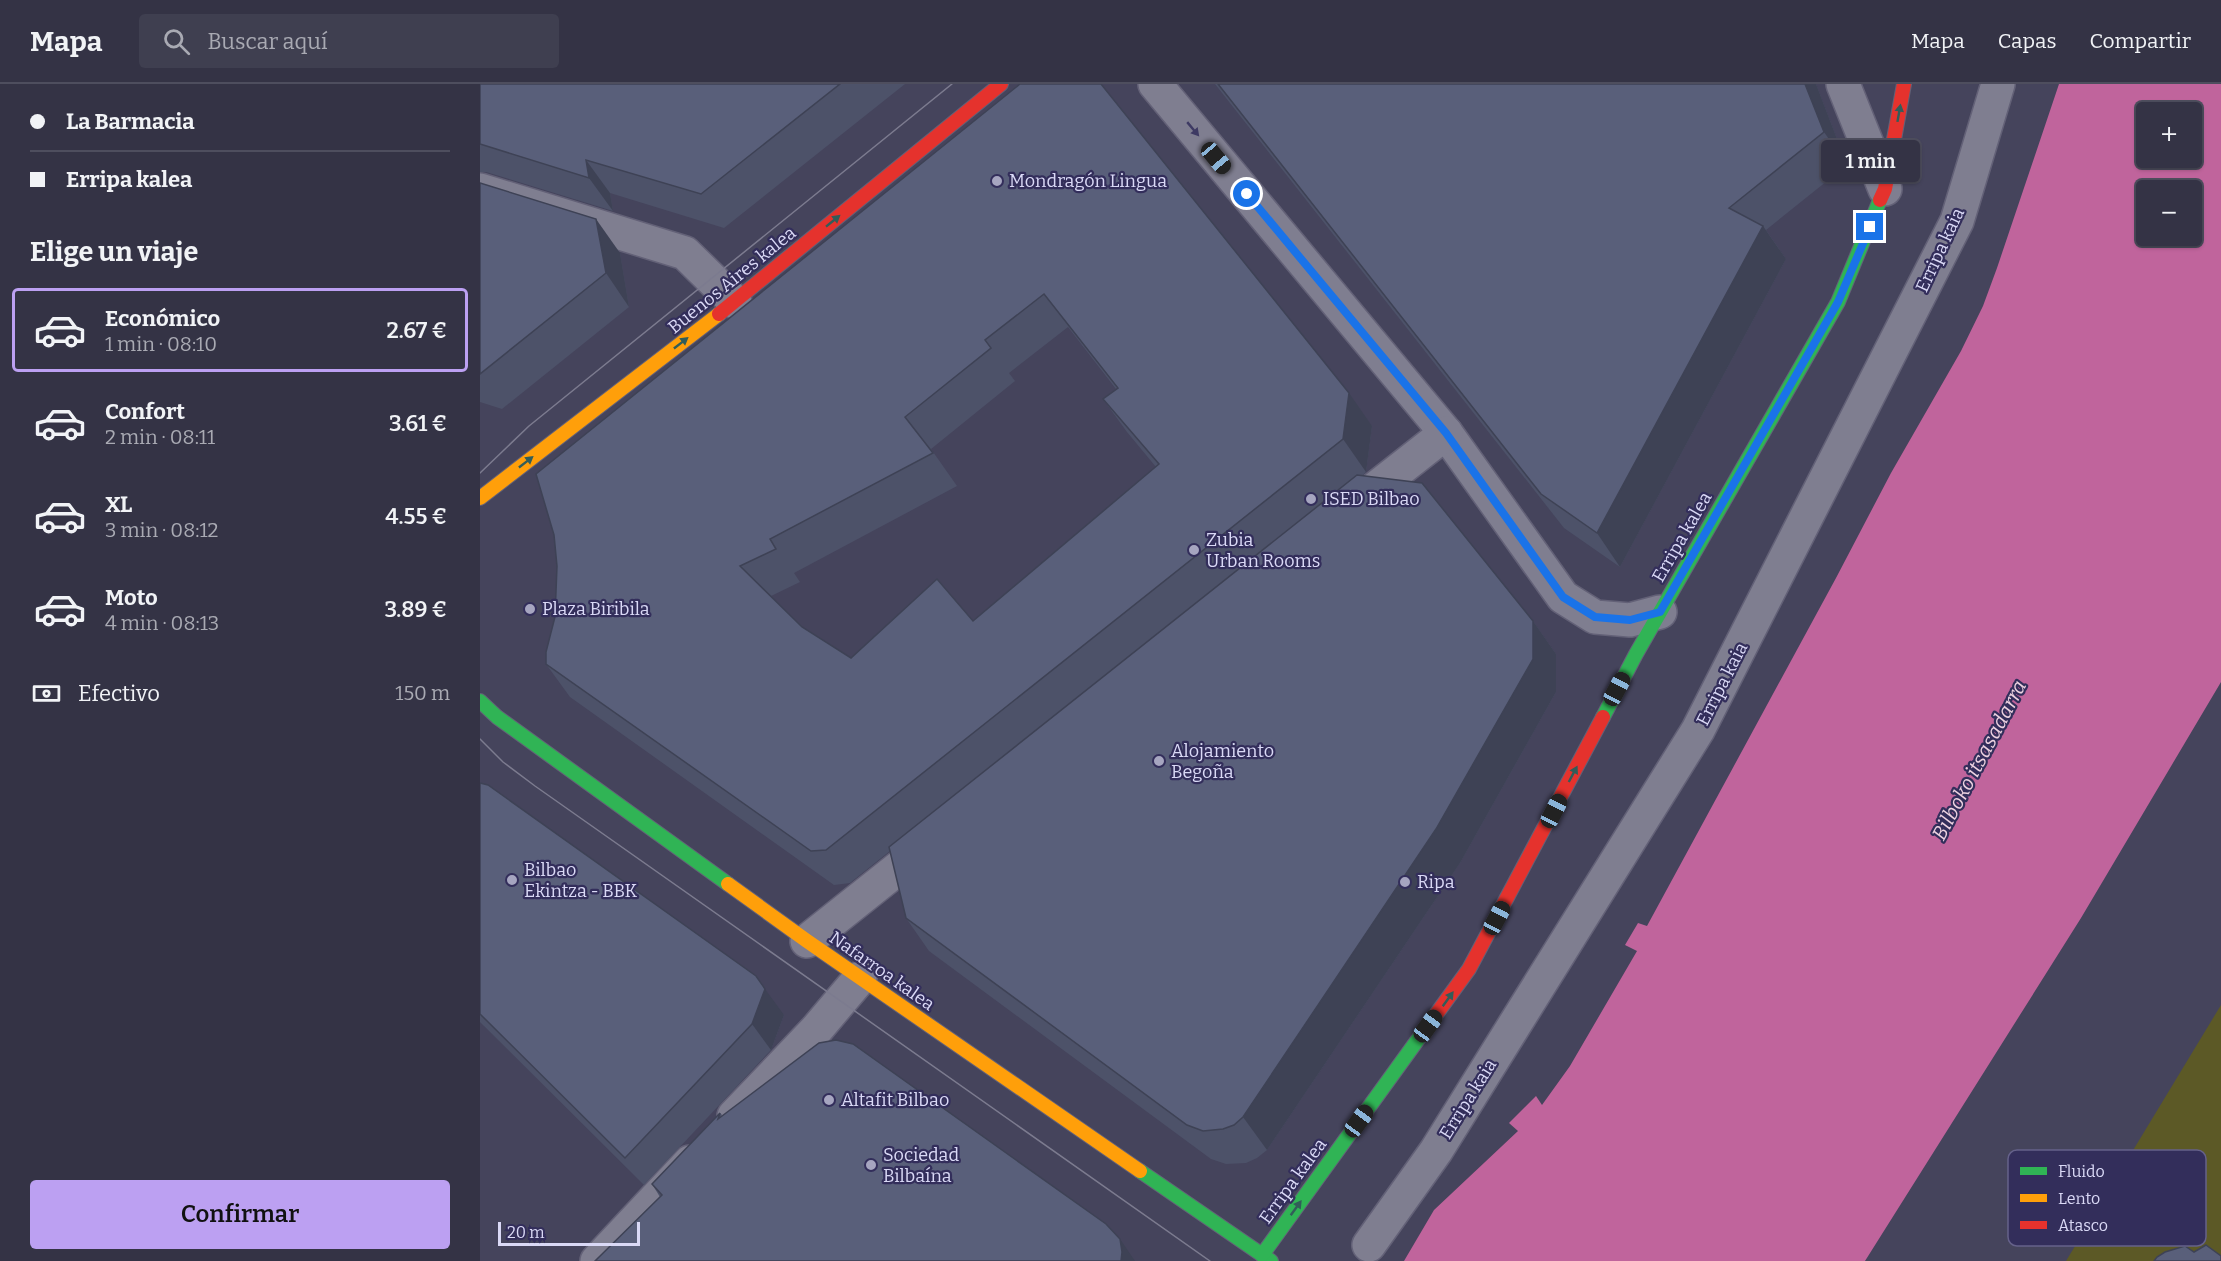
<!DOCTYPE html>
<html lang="es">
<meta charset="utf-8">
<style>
body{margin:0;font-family:Bitter,serif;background:#3f3f50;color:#f1f3f6;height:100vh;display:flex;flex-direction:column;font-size:22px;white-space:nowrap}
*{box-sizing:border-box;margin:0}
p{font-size:20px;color:#a9aab3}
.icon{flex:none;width:33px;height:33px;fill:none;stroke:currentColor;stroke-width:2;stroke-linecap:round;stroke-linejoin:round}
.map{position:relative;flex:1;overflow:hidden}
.panel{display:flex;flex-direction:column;background:#343345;width:480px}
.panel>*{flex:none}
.guide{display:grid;align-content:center;height:132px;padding:0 30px;background:#343345}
.buttons{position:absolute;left:1656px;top:18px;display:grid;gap:12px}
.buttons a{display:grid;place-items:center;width:66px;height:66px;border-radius:6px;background:#343345;box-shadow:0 2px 4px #0004,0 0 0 2px #4e4e5e;font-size:30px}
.scale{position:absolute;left:18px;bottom:15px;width:142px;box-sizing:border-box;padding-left:6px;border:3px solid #dad9f6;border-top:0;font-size:16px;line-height:21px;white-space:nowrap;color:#dad9f6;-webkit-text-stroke:4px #332e5b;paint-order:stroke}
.end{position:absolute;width:27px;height:27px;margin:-14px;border:8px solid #1a73e8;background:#fff;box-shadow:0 0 0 3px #fff}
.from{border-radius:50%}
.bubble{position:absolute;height:42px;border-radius:6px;background:#343345;box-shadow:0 2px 4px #0004,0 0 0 2px #4e4e5e;font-size:20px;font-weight:600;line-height:42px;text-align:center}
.car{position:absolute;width:18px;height:36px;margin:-18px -9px;border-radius:8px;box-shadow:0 0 4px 2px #0007;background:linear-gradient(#222 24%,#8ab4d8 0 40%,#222 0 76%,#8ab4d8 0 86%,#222 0)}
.guide b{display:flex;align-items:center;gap:21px;height:57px;font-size:22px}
.guide b+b{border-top:2px solid #4e4e5e}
.guide i{width:15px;height:15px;background:#f1f3f6}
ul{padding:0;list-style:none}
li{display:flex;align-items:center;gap:18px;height:84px;margin:0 12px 9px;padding:0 18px;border:3px solid transparent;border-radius:6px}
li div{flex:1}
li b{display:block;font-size:22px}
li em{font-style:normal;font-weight:600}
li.active{border-color:#bca0f2}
li>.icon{width:54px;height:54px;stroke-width:1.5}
h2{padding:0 30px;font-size:27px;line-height:72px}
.pay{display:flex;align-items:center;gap:15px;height:66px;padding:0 30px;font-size:22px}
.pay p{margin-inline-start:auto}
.primary-button{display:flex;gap:12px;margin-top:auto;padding:12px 30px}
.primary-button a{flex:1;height:69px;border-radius:6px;background:#bca0f2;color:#111;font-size:24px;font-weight:600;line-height:69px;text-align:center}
header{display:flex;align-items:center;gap:36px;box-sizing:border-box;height:84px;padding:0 30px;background:#343345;border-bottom:2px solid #4e4e5e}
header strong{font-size:28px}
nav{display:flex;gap:33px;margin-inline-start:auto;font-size:21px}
.search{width:420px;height:54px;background:#3f3f50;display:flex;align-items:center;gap:15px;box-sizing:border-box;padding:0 21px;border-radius:6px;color:#a9aab3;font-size:22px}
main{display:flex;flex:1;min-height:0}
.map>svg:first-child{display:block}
</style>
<header>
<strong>Mapa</strong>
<div class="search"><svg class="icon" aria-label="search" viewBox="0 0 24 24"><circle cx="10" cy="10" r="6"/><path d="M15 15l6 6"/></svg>Buscar aquí</div>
<nav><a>Mapa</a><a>Capas</a><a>Compartir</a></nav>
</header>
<main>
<section class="panel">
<div class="guide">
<b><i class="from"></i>La Barmacia</b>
<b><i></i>Erripa kalea</b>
</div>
<h2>Elige un viaje</h2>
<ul>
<li class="active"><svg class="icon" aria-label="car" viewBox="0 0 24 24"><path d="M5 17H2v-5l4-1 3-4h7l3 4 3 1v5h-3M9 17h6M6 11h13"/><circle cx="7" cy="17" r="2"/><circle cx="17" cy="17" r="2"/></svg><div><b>Económico</b><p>1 min · 08:10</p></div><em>2.67 €</em></li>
<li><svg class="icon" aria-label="car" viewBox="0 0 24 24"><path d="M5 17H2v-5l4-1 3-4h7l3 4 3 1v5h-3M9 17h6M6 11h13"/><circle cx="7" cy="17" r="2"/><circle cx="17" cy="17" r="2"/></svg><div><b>Confort</b><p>2 min · 08:11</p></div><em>3.61 €</em></li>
<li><svg class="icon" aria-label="car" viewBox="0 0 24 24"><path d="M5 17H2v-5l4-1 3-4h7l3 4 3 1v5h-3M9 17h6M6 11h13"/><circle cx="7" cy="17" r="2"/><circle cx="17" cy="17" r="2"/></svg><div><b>XL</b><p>3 min · 08:12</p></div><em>4.55 €</em></li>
<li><svg class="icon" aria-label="car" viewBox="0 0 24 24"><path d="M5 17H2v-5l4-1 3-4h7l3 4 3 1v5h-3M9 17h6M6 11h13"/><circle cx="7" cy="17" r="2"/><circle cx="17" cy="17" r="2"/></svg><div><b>Moto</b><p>4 min · 08:13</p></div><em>3.89 €</em></li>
</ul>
<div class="pay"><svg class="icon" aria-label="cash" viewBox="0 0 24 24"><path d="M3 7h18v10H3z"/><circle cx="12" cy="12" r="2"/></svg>Efectivo<p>150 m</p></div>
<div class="primary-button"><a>Confirmar</a></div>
</section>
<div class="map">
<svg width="1741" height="1177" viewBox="0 0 1741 1177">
<rect width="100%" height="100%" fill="#45445c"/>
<path fill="#5c5926" d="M 1741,921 L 1741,1177 L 1586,1177 Z"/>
<path fill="#c0649c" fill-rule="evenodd" d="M 1579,0 L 1741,0 L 1741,598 L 1601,834 L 1385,1177 L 924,1177 L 954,1126 L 1038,1047 L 1029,1039 L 1056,1012 L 1062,1021 L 1090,982 L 1157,867 L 1145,861 L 1158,839 L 1167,842 L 1356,494 L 1411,389 L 1481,267 L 1503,222 L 1517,184 ZM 1666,28 L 1712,28 L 1712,74 L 1666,74 ZM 1666,106 L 1712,106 L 1712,152 L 1666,152 Z"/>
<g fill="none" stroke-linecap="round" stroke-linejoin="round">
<g stroke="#636177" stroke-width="36">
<g id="street">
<path d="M 675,0 L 966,349 L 1083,513 L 1115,533 L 1150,536 L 1180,528"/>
<path d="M 1363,0 L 1405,105"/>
<path d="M 0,106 L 205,169 L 255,218"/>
<path d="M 873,422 L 966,349"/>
<path d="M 327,857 L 450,759"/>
<path d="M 254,1032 L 336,946 L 380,894"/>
<path d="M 889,1161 L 956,1067 L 1218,646 L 1477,137 L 1518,0"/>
<path d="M 117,1177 L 210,1078"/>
</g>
</g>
<g stroke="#636177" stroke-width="16">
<g id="fast">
<path d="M 0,617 L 17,633 L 248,800"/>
<path d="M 1123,633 L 1156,570 L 1358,218 L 1400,116"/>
<path d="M 660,1087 L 791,1177"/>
<path d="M 782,1171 L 952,936"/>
</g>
</g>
<g stroke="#636177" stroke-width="16">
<g id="slow">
<path d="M 0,414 L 239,230"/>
<path d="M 248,800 L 327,857 L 660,1087"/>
</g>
</g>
<g stroke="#636177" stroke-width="16">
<g id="jam">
<path d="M 1400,116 L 1405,105 L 1424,0"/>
<path d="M 239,230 L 521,0"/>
<path d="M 952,936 L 989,885 L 1123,633"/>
</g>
</g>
<use href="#street" stroke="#7f7e90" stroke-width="33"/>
<use href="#fast" stroke="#30b455" stroke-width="14"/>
<use href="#slow" stroke="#ff9f0a" stroke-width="14"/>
<use href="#jam" stroke="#e5322d" stroke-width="14"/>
<g stroke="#7c7b8f" stroke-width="1.5">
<path d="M 0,389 L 49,342 L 472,0"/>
<path d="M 0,655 L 23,678 L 55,702 L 730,1177"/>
</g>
</g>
<g fill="#4d5269" fill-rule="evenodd">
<path d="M 0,0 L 425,0 L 244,144 L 130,109 L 133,127 L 6,88 L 0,88 Z"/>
<path d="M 540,0 L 892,342 L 886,388 L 882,392 L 1053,537 L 1076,570 L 1076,608 L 980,779 L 787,1066 L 777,1074 L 766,1079 L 746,1080 L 731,1075 L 449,867 L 426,834 L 410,767 L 370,799 L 354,801 L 90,613 L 66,580 ZM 588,243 L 636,305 L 623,315 L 647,348 L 676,383 L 493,537 L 371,574 L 322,543 L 291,512 L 320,498 L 314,489 L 477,402 L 451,365 L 535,297 L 529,289 Z"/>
<path d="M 735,0 L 1336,0 L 1367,81 L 1286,146 L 1306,175 L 1140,483 L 1084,444 Z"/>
<path d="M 0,99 L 140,169 L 149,223 L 22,325 L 0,318 Z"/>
<path d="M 0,699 L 304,931 L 291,966 L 164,1101 L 0,938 Z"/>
<path d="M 240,1029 L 242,1031 L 180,1113 L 172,1100 Z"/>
</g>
<g fill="#3e4255">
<path d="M 1325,0 L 1336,0 L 1367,81 L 1344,48 Z"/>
<path d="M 106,76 L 130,109 L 133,127 L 109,94 Z"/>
<path d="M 116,135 L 140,169 L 149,223 L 126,189 Z"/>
<path d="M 1283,142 L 1306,175 L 1140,483 L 1117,449 Z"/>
<path d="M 869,309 L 892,342 L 886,388 L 863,355 Z"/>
<path d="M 1053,537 L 1076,570 L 1076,608 L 980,779 L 787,1066 L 763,1033 Z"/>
<path d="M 285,905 L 304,931 L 291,966 L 272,940 Z"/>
<path d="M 640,1155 L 655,1177 L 641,1177 Z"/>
</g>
<g fill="#595f7a" stroke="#3e4255" stroke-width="1.5" fill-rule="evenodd">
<path d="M 0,0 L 360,0 L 221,110 L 106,76 L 109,94 L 0,60 Z"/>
<path d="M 540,0 L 621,0 L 869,309 L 863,355 L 346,766 L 331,767 L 66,580 L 66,568 L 75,533 L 77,482 L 74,451 L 56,390 ZM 564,210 L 638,304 L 623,315 L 679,380 L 493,537 L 457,495 L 371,574 L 322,543 L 260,482 L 296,465 L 290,455 L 453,369 L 425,333 L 511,264 L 505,256 Z"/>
<path d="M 738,0 L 1325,0 L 1344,48 L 1249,124 L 1283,142 L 1117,449 L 1061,410 Z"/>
<path d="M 0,99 L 116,135 L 126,189 L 0,290 Z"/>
<path d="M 877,391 L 942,399 L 1053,537 L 1053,575 L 956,745 L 763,1033 L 754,1041 L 743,1045 L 723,1047 L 707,1041 L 426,834 L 409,763 Z"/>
<path d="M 0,699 L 8,701 L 276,892 L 285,905 L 272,940 L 145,1074 L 0,930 Z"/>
<path d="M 356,956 L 373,960 L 626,1140 L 640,1155 L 642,1168 L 641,1177 L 115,1177 L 182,1111 L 172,1100 L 240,1029 L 238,1035 L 339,959 Z"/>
<path d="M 1726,1161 L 1741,1172 L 1741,1177 L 1674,1177 L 1677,1173 L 1685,1168 L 1705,1162 L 1714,1168 Z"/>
</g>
<defs><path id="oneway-solid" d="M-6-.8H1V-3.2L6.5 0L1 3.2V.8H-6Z" transform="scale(1.5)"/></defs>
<g fill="#325d59">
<use href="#oneway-solid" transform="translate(1419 29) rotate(-80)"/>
<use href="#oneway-solid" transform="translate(353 137) rotate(-39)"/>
<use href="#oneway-solid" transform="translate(201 259) rotate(-38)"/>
<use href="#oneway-solid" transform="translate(46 378) rotate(-38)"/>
<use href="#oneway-solid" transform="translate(1093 690) rotate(-62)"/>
<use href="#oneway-solid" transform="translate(968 915) rotate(-54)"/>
<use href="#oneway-solid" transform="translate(816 1124) rotate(-54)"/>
</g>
<use fill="#3e3a63" href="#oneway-solid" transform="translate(713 45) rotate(50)"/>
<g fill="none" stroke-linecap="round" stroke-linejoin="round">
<path stroke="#1a73e8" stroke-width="8" d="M 767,110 L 966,349 L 1083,513 L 1115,533 L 1150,536 L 1180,528 L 1358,218 L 1390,143"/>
</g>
<g fill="#a6a5c0" stroke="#332e5b" stroke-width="2">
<circle cx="517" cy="97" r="6"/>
<circle cx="831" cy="415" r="6"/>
<circle cx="714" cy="466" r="6"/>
<circle cx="50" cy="525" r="6"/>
<circle cx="679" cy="677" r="6"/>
<circle cx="32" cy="796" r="6"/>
<circle cx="925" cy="798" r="6"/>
<circle cx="349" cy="1016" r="6"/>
<circle cx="391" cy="1081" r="6"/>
</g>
<g text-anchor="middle" stroke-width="4.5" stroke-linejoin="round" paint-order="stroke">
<g font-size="18" fill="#dad9f6" stroke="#332e5b" text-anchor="start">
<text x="529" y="103">Mondragón Lingua</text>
<text x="843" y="421">ISED Bilbao</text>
<text x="726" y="462">Zubia<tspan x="726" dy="21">Urban Rooms</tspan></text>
<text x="62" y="531">Plaza Biribila</text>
<text x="691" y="673">Alojamiento<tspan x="691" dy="21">Begoña</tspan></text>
<text x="44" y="792">Bilbao<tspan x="44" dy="21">Ekintza - BBK</tspan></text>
<text x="937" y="804">Ripa</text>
<text x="361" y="1022">Altafit Bilbao</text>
<text x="403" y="1077">Sociedad<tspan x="403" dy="21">Bilbaína</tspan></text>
</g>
<g font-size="18" fill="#dad9f6" stroke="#332e5b">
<text transform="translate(1460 166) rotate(-65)" y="6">Erripa kaia</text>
<text transform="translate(252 196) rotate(-39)" y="6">Buenos Aires kalea</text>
<text transform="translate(1202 453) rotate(-60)" y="6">Erripa kalea</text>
<text transform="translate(1242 600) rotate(-63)" y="6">Erripa kaia</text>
<text transform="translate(402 887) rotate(35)" y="6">Nafarroa kalea</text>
<text transform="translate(988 1015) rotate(-58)" y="6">Erripa kaia</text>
<text transform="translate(813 1097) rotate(-54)" y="6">Erripa kalea</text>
</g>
<g font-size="20" font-style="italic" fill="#eed3e1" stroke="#332e5b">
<text transform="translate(1499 676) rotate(-62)" y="7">Bilboko itsasadarra</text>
</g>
</g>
<rect x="1528" y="1066" width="198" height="96" rx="9" fill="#332e5b" stroke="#65618a" stroke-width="1.5"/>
<rect x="1540" y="1083" width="27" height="8" fill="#30b455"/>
<rect x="1540" y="1110" width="27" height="8" fill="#ff9f0a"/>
<rect x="1540" y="1137" width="27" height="8" fill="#e5322d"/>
<g font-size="16" fill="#dad9f6">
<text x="1578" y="1093">Fluido</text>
<text x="1578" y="1120">Lento</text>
<text x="1578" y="1147">Atasco</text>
</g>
</svg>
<div class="buttons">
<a>+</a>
<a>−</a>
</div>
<div class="scale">20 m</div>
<i class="end from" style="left:767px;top:110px"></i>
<i class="end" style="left:1390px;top:143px"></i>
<div class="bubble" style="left:1341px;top:56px;width:99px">1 min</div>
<i class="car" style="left:736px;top:74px;rotate:140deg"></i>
<i class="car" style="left:1137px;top:605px;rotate:28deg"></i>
<i class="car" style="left:1074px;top:727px;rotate:27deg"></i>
<i class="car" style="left:1017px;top:834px;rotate:28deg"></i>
<i class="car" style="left:948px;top:942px;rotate:36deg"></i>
<i class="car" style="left:879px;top:1037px;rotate:36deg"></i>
</div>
</main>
